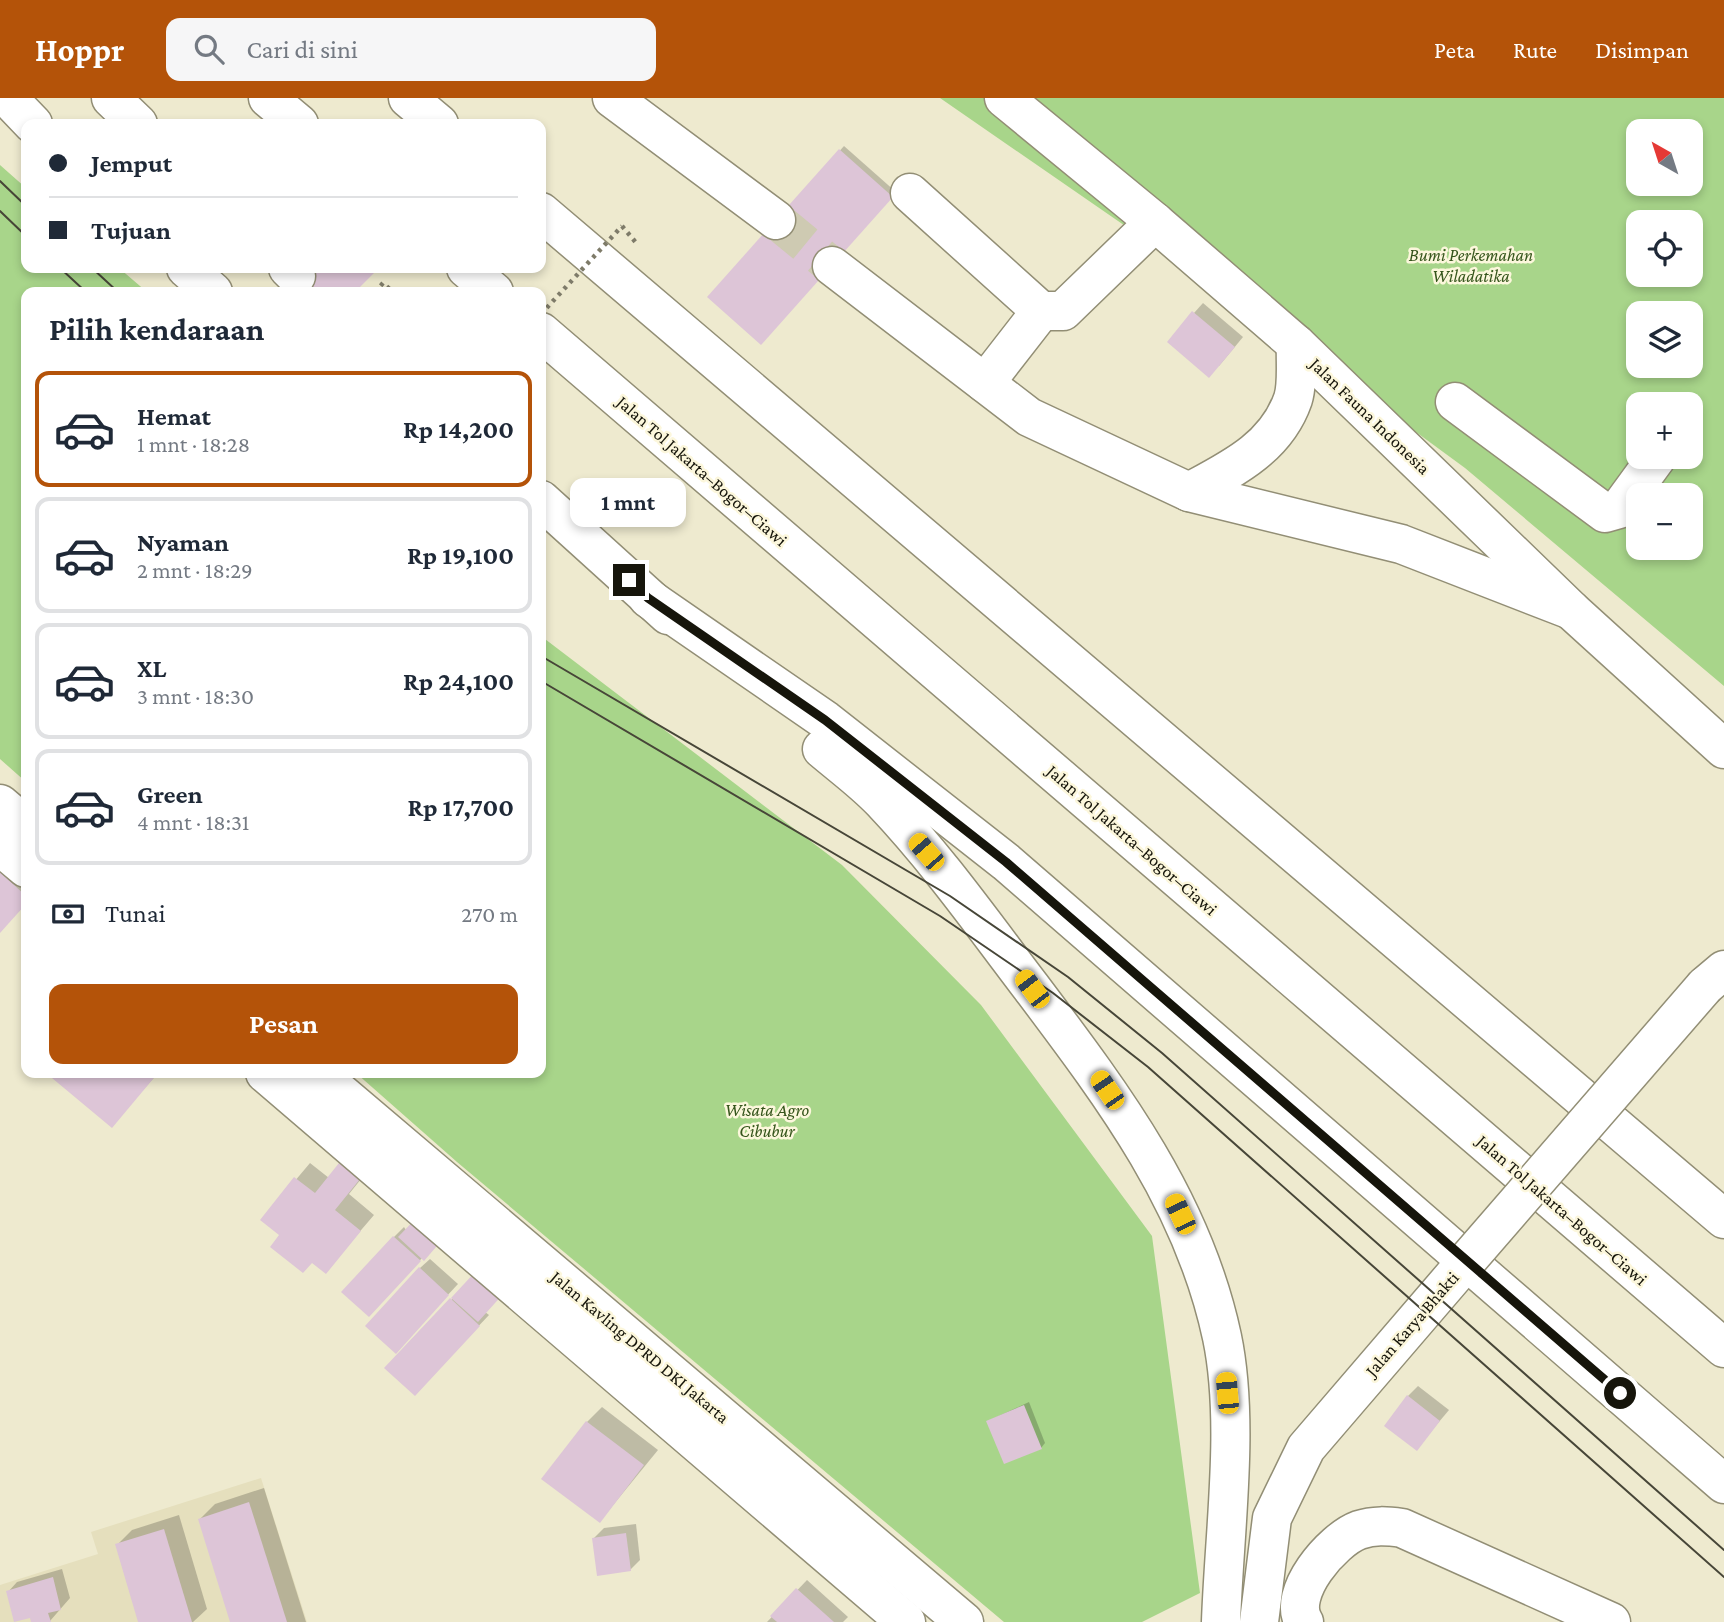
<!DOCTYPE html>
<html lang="id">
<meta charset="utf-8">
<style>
body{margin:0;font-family:"Crimson Pro",serif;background:#f6f6f7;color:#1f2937;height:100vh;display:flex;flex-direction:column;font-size:26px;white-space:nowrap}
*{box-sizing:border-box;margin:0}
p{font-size:23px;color:#747a83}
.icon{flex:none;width:38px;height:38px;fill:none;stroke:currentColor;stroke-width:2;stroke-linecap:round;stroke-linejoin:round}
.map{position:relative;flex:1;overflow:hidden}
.details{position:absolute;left:21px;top:189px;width:525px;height:791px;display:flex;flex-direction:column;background:#fff;border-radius:14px;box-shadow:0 4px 10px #0003}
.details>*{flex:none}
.top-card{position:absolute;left:21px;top:21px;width:525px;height:154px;border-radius:14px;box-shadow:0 4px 10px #0003;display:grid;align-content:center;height:154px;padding:0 28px;background:#fff}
.needle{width:46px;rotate:321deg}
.fabs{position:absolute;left:1626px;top:21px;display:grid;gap:14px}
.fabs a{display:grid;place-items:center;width:77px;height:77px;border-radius:14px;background:#fff;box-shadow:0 4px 10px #0003;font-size:35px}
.end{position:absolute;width:32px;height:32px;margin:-16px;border:9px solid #16150b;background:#fff;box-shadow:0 0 0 4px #fff}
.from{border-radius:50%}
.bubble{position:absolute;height:49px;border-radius:14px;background:#fff;box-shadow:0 4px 10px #0003;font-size:23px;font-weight:700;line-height:49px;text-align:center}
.car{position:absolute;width:21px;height:42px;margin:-21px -10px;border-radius:9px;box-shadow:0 0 5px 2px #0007;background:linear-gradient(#f5c518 24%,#345 0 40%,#f5c518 0 76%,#345 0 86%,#f5c518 0)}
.top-card b{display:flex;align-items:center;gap:24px;height:66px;font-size:26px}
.top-card b+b{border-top:2px solid #e0e1e3}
.top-card i{width:18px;height:18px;background:#1f2937}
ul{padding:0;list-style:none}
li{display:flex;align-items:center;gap:21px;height:116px;margin:0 14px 10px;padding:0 14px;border:4px solid #e0e1e3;border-radius:14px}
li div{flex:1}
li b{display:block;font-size:26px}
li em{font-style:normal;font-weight:700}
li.selected{border-color:#b45309}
li>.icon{width:63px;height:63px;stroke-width:1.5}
h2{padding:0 28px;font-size:32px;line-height:84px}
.pay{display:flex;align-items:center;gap:18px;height:77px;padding:0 28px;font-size:26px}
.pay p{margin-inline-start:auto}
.button{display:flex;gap:14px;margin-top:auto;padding:14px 28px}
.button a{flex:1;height:80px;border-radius:14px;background:#b45309;color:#fff;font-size:28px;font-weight:700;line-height:80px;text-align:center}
header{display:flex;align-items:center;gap:42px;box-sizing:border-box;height:98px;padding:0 35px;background:#b45309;color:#fff}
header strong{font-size:33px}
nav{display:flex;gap:38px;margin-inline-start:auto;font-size:24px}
.search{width:490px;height:63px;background:#f6f6f7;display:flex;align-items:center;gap:18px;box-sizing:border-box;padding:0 24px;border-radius:14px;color:#747a83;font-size:26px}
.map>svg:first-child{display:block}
</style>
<header>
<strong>Hoppr</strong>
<div class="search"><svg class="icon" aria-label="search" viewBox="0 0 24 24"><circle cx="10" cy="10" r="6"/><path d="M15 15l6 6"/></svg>Cari di sini</div>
<nav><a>Peta</a><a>Rute</a><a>Disimpan</a></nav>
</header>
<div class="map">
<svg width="1724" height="1524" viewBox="0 0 1724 1524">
<rect width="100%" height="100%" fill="#eeeacf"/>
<path fill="#e5dfbd" d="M 261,1380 L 307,1524 L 0,1524 L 0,1487 L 98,1456 L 91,1434 Z"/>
<g fill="#a8d58a" fill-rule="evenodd">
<path d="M 940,0 L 1724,0 L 1724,588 L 1465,370 L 1296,246 ZM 1638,33 L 1690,33 L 1690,86 L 1638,86 ZM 1638,124 L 1690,124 L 1690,177 L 1638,177 ZM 1638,215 L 1690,215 L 1690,268 L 1638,268 ZM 1638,306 L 1690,306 L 1690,359 L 1638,359 ZM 1638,397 L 1690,397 L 1690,450 L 1638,450 Z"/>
<path d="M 0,67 L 26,90 L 26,170 L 119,170 L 147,194 L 26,194 L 26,684 L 0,661 Z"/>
<path d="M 541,538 L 842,767 L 981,907 L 1152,1138 L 1200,1495 L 1142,1524 L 1004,1524 L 457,1064 L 356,975 L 541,975 Z"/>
</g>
<g fill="#0003">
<path d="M 844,48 L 896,94 L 761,245 L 709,199 Z"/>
<path d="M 307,170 L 376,170 L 352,194 L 283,194 Z"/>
<path d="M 1203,205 L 1243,239 L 1219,268 L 1194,215 Z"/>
<path d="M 11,765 L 26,780 L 26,805 L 0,833 L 0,776 Z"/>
<path d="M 49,975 L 158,975 L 111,1028 Z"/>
<path d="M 355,1051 L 374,1065 L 349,1096 L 374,1117 L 326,1173 L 262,1122 L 310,1065 L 329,1080 Z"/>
<path d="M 404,1129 L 423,1159 L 378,1207 L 394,1139 Z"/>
<path d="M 430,1161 L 458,1186 L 405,1243 L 420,1170 Z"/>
<path d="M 488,1163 L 485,1214 L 489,1217 L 424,1286 L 387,1270 Z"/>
<path d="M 1418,1288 L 1449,1312 L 1417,1350 L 1408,1298 Z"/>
<path d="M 1029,1304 L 1045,1345 L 1041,1350 L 988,1323 Z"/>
<path d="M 602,1309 L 658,1352 L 600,1423 L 587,1324 Z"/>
<path d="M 264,1390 L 306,1524 L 232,1524 L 200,1421 L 215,1406 Z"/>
<path d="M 179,1417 L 207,1511 L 193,1524 L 140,1524 L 117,1447 L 132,1432 Z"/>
<path d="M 636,1426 L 640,1462 L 630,1472 L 594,1440 L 604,1430 Z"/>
<path d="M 62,1471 L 70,1500 L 50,1523 L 33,1524 L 32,1518 L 8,1494 L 17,1484 Z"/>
<path d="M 807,1482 L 848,1519 L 843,1524 L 767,1524 Z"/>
</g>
<g fill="#ddc5d7">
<path d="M 839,51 L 893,99 L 761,247 L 707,199 Z"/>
<path d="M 305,170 L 379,170 L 355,194 L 280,194 Z"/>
<path d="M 1192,213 L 1235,249 L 1209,280 L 1167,244 Z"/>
<path d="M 0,774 L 26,798 L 26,806 L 0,835 Z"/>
<path d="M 46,975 L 158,975 L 112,1030 Z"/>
<path d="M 339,1065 L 360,1081 L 335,1112 L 361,1133 L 326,1176 L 312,1165 L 303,1175 L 270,1149 L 279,1137 L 260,1122 L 294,1079 L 315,1095 Z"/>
<path d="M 423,1113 L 448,1135 L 424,1163 L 398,1139 Z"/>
<path d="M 393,1138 L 421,1163 L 369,1219 L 341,1194 Z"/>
<path d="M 419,1169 L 449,1197 L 396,1256 L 365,1228 Z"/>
<path d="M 477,1172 L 504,1195 L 478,1224 L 451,1200 Z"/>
<path d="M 450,1200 L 480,1228 L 415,1298 L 384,1270 Z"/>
<path d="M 1407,1297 L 1440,1323 L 1417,1353 L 1384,1328 Z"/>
<path d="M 1024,1307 L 1042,1351 L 1004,1366 L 986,1323 Z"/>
<path d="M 586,1323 L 644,1367 L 600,1425 L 541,1381 Z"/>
<path d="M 249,1404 L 287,1524 L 230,1524 L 198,1421 Z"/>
<path d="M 164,1431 L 192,1524 L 138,1524 L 115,1446 Z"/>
<path d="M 626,1435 L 631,1473 L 597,1478 L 592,1440 Z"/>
<path d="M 53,1479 L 61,1512 L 48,1515 L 51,1524 L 31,1524 L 30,1520 L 14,1524 L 6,1493 Z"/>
<path d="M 796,1490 L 834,1524 L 777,1524 L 770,1518 Z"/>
</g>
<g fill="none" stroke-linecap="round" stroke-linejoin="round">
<path stroke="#cecab2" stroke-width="38" stroke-dasharray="38 19" stroke-linecap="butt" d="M 776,122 L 832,168"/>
<g stroke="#928e75" stroke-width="41">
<g id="minor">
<path d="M 1004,0 L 1155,124 L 1296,246 L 1571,512 L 1724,651"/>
<path d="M 910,95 L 1041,213 L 1063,213 L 1155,124"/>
<path d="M 985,285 L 1041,213"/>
<path d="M 1455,304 L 1605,415 L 1619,411 L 1657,359"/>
<path d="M 0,706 L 26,728"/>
<path d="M 0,748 L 26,770"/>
<path d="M 265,975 L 906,1524"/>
<path d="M 317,975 L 964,1524"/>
<path d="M 1304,1524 C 1286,1496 1332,1442 1359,1432 C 1374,1427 1387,1428 1402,1430 L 1611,1524"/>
</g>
</g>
<g stroke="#928e75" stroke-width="41">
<g id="highway">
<path d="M 8,0 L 33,26"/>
<path d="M 111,0 L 138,26"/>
<path d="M 268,0 L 299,26"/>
<path d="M 408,0 L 439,26"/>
<path d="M 612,0 L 776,122"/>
<path d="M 541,114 L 1724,1121"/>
<path d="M 832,168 L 1029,319 L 1189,394 L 1401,446 L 1571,512"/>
<path d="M 186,170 L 213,194"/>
<path d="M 288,170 L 296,178"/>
<path d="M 466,170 L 494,194"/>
<path d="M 541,234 L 1724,1250"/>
<path d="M 1189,394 C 1232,371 1276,350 1293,301 C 1298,285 1295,262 1296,246"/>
<path d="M 541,402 L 668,517"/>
<path d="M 648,500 L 825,622 L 1006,764 L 1724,1386"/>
<path d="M 822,651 C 842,668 864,684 882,703 C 937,761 983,826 1031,889 C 1113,998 1193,1103 1222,1239 C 1240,1325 1224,1435 1221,1524"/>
<path d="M 1705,888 L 1724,872"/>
<path d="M 1259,1524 L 1272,1420 L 1306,1350 L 1464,1166"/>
</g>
</g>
<g stroke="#7e7b69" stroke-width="4.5" stroke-dasharray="3.5 5" stroke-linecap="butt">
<path d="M 622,128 L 638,147"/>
<path d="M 375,194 L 383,185 L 393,194"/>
</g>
<use href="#minor" stroke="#fff" stroke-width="38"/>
<use href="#highway" stroke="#fff" stroke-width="38"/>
<g stroke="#474638" stroke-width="2">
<path d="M 0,83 L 26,108"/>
<path d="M 0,113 L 26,138"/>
<path d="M 60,170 L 86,194"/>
<path d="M 92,170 L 118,194"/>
<path d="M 541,558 L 950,798 L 1068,879 L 1162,955 L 1724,1452"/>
<path d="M 541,583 L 940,818 L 1053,895 L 1148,969 L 1724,1479"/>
</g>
<g stroke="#928e75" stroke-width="41" stroke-linecap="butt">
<path id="highway-bridge" d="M 1464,1166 L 1705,888"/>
</g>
<path stroke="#7e7b69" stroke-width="4.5" stroke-dasharray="3.5 5" stroke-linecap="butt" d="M 541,216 L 622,128"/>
<use href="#highway-bridge" stroke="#fff" stroke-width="38"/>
</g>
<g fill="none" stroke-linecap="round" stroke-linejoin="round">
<path stroke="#16150b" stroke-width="9" d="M 629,482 L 648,500 L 825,622 L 1006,764 L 1620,1295"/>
</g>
<g text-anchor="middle" stroke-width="5" stroke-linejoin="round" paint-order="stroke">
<g font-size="18" font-style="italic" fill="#35551b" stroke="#fcf7dc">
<text x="1471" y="163">Bumi Perkemahan<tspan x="1471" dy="21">Wiladatika</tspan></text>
<text x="767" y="1018">Wisata Agro<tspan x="767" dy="21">Cibubur</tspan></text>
</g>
<g font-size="18" fill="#16150b" stroke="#fcf7dc">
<text transform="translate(1370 318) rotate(44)" y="6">Jalan Fauna Indonesia</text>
<text transform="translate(702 373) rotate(41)" y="6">Jalan Tol Jakarta–Bogor–Ciawi</text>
<text transform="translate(1132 742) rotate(41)" y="6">Jalan Tol Jakarta–Bogor–Ciawi</text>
<text transform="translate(1562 1112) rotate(41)" y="6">Jalan Tol Jakarta–Bogor–Ciawi</text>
<text transform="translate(1412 1226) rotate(-49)" y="6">Jalan Karya Bhakti</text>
<text transform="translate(640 1249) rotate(40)" y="6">Jalan Kavling DPRD DKI Jakarta</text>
</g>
</g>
</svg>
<div class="fabs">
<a><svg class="needle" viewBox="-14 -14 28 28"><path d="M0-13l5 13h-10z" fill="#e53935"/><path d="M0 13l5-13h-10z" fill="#747a83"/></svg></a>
<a><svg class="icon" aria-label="locate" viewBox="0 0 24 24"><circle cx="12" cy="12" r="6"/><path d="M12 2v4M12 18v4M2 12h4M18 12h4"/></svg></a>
<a><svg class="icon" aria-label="layers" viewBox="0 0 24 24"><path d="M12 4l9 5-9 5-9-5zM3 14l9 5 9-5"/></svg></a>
<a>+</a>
<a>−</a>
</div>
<i class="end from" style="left:1620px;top:1295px"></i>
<i class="end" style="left:629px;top:482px"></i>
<div class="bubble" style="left:570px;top:380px;width:116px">1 mnt</div>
<i class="car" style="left:926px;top:754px;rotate:319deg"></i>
<i class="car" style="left:1032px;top:891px;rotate:323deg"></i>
<i class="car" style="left:1107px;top:992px;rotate:326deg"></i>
<i class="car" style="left:1180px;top:1116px;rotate:335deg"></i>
<i class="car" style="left:1227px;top:1295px;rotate:355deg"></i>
<div class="top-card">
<b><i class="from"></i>Jemput</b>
<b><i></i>Tujuan</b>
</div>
<section class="details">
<h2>Pilih kendaraan</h2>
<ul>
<li class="selected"><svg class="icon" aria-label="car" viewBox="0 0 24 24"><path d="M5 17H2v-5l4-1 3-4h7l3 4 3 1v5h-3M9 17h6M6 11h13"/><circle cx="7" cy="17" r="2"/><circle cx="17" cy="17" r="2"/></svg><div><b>Hemat</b><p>1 mnt · 18:28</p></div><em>Rp 14,200</em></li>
<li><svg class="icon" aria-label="car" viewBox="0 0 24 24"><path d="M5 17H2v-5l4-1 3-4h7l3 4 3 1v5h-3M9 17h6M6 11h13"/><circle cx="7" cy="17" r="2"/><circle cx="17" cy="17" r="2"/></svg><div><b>Nyaman</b><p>2 mnt · 18:29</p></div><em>Rp 19,100</em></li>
<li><svg class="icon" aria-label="car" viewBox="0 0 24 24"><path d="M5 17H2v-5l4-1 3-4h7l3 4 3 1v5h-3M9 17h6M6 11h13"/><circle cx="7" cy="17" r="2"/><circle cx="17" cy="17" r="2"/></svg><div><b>XL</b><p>3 mnt · 18:30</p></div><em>Rp 24,100</em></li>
<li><svg class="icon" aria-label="car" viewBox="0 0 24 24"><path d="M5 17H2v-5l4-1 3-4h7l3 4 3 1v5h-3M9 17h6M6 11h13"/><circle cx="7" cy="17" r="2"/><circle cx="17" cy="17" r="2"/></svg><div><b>Green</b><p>4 mnt · 18:31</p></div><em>Rp 17,700</em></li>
</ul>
<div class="pay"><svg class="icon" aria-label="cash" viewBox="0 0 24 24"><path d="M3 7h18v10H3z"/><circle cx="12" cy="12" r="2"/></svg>Tunai<p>270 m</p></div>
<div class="button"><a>Pesan</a></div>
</section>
</div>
